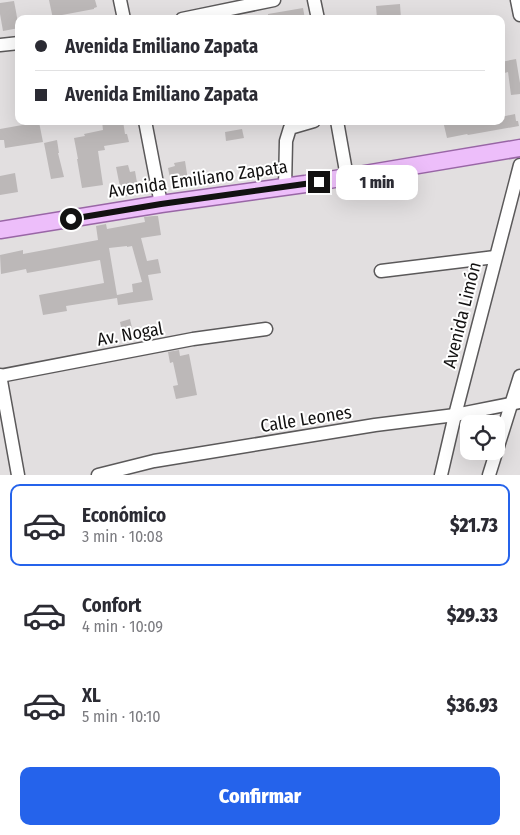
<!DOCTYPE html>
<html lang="es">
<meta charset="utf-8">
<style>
body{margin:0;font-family:"Fira Sans Condensed",sans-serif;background:#f2f2f3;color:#2b2b33;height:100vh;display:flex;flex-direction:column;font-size:19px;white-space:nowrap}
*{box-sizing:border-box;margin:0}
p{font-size:16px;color:#7c7c81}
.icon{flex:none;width:28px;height:28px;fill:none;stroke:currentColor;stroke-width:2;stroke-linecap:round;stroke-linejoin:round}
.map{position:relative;height:475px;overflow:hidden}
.panel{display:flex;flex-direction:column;background:#fff;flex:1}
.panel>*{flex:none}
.hud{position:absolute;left:15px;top:15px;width:490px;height:110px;border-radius:10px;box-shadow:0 5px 20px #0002;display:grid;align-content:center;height:110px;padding:0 20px;background:#fff}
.tools{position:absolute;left:460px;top:415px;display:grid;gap:10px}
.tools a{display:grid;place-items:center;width:45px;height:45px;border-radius:10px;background:#fff;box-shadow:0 5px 20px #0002;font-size:25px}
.end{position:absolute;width:22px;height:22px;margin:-11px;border:6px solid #121111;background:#fff;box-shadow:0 0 0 2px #fff}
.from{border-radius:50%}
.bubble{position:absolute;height:35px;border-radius:10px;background:#fff;box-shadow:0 5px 20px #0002;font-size:16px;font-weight:800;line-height:35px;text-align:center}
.hud b{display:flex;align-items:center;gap:18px;height:48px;font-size:19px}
.hud b+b{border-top:1px solid #e1e1e2}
.hud i{width:12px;height:12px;background:#2b2b33}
ul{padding:9px 0 0;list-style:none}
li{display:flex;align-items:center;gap:15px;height:82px;margin:0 10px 8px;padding:0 10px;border:2px solid transparent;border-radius:10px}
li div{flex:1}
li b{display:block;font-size:19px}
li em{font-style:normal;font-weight:800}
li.active{border-color:#2563eb}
li>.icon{width:45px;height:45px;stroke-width:1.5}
.cta{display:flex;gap:10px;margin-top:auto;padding:10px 20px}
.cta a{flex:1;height:58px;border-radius:10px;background:#2563eb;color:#fff;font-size:20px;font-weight:800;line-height:58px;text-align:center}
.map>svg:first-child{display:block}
</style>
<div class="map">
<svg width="520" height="475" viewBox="0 0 520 475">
<rect width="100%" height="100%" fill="#e2dfe0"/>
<g fill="#bcb8b8" fill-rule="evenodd">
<path d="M 49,0 L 95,0 L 97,7 L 94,8 L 94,9 L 62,15 L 63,19 L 53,19 Z"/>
<path d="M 14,1 L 19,28 L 3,31 L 0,14 L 0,3 Z"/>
<path d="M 400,4 L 401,19 L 377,19 L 376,6 Z"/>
<path d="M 303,8 L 305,19 L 268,19 L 268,14 Z"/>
<path d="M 516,59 L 520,83 L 520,94 L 511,95 L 508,72 L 501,74 L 501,62 Z"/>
<path d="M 515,114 L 516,121 L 518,121 L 519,126 L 468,135 L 467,134 L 447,138 L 443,121 L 501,121 L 501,117 Z"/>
<path d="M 102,121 L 123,121 L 125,134 L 127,134 L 129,142 L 104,146 L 105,150 L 98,151 L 103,185 L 82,188 L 77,159 L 78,159 L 74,138 L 85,136 L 84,134 L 103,130 Z"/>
<path d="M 39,122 L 43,142 L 5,148 L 4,140 L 0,140 L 0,129 Z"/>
<path d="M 242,129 L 244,138 L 226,141 L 225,132 Z"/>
<path d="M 57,140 L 59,153 L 58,153 L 64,177 L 51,179 L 44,143 Z"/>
<path d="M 185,161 L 188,180 L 171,183 L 168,168 L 175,166 L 174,163 Z"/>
<path d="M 128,165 L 130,172 L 135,171 L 139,194 L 122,197 L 116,167 Z"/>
<path d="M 15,173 L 18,192 L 0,195 L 0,176 Z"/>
<path d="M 154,216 L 158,216 L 161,235 L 141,238 L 147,261 L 158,259 L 161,273 L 148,275 L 153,300 L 118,305 L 117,298 L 66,306 L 67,311 L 43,315 L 39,295 L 104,283 L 100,260 L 27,273 L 26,269 L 1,274 L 0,255 L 23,250 L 23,254 L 98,240 L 96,226 L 106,224 L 107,229 L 145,222 L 144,217 ZM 127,246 L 127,247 L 132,246 L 142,282 L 132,284 L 133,292 L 117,295 L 109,248 Z"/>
<path d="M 130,319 L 133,332 L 123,335 L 120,322 Z"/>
<path d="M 179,350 L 180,356 L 189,354 L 197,395 L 176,399 L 173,386 L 178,385 L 173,362 L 170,363 L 168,352 Z"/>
</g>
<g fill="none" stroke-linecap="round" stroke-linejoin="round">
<g stroke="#5b595a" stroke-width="15">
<g id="minor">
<path d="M 120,0 L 124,19"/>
<path d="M 314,0 L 318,19"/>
<path d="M 517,0 L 520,15"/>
<path d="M 182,19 L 274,0"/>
<path d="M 0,45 L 19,43"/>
<path d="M 145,121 L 161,204"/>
<path d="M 337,121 L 347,177"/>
<path d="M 285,187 L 286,141 L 290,128 L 314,121"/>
<path d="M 381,271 L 495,257"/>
<path d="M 0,375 L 18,475"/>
<path d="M 0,376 L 193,339 L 266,329"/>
<path d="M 98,475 L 154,461 L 375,425 L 455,415 L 520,402"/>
<path d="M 441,475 L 455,415 L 520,165"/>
<path d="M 489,475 L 520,376"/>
</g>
</g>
<g stroke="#9966a6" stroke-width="19">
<path id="major" d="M 0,230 L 161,204 L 305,184 L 520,148"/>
</g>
<use href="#minor" stroke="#fff" stroke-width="12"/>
<use href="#major" stroke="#edbefa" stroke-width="16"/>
</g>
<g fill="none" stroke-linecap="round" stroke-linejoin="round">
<path stroke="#121111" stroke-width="6" d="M 71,219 L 161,204 L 319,182"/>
</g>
<g text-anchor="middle" stroke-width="4" stroke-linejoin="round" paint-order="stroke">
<g font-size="18" fill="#121111" stroke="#fff">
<text transform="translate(198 179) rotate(-8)" y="6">Avenida Emiliano Zapata</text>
<text transform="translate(462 315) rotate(-76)" y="6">Avenida Limón</text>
<text transform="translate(130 334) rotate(-10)" y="6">Av. Nogal</text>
<text transform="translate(306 419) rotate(-9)" y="6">Calle Leones</text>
</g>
</g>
</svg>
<div class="tools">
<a><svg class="icon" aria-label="locate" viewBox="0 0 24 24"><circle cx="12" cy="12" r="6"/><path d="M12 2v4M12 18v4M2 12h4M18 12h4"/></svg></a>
</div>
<i class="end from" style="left:71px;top:219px"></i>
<i class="end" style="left:319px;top:182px"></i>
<div class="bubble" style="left:336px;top:165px;width:82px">1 min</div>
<div class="hud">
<b><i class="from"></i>Avenida Emiliano Zapata</b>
<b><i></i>Avenida Emiliano Zapata</b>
</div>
</div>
<section class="panel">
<ul>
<li class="active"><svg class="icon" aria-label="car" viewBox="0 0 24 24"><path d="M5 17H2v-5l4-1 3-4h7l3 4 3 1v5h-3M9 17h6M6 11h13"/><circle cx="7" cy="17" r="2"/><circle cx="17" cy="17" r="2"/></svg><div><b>Económico</b><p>3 min · 10:08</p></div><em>$21.73</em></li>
<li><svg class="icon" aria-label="car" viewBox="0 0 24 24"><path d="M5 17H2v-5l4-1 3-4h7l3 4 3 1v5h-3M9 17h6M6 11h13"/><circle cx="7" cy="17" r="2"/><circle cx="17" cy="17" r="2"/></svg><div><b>Confort</b><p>4 min · 10:09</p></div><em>$29.33</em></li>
<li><svg class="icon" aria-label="car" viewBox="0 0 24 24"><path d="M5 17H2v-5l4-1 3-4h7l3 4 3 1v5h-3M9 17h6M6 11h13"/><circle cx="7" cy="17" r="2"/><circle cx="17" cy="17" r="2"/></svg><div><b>XL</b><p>5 min · 10:10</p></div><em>$36.93</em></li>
</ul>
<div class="cta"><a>Confirmar</a></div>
</section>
